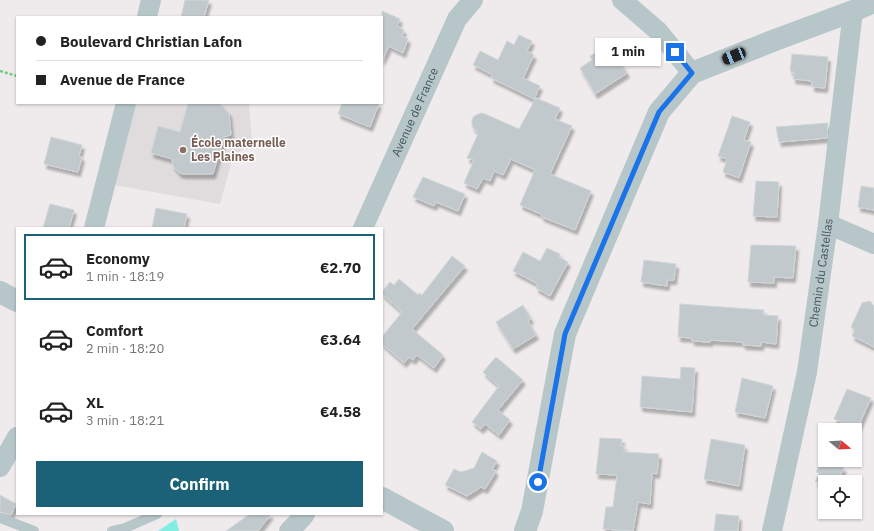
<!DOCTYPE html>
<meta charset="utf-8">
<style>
body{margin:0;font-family:"IBM Plex Sans",sans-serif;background:#f6f6f6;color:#222;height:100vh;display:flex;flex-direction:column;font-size:15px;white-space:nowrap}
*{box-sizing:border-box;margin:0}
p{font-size:13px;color:#767676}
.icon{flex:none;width:22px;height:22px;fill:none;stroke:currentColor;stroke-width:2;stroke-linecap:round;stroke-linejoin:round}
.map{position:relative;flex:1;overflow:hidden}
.sheet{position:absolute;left:16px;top:227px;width:367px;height:288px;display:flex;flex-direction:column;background:#fff;border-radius:0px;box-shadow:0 1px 3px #0004}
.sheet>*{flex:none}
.banner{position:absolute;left:16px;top:16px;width:367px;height:88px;border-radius:0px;box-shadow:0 1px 3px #0004;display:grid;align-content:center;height:88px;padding:0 20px;background:#fff}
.needle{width:26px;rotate:108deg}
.tools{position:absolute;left:818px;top:423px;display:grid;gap:8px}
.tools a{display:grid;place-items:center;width:44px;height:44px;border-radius:0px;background:#fff;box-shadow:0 1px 3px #0004;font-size:20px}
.end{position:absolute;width:18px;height:18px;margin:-9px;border:5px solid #1a73e8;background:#fff;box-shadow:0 0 0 2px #fff}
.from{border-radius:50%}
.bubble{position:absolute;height:28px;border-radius:0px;background:#fff;box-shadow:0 1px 3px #0004;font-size:13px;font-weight:800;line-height:28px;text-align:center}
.car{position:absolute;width:12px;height:24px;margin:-12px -6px;border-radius:5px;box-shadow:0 0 3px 1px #0007;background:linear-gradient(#222 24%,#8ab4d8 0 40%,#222 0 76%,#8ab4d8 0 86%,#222 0)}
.banner b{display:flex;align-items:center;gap:14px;height:38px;font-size:15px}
.banner b+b{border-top:1px solid #e0e0e0}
.banner i{width:10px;height:10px;background:#222}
ul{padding:7px 0 0;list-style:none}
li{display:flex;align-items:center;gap:12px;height:66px;margin:0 8px 6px;padding:0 12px;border:2px solid transparent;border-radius:0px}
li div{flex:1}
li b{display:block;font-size:15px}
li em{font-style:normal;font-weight:800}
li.on{border-color:#1b6178}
li>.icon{width:36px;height:36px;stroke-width:1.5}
.primary-button{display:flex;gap:8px;margin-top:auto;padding:8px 20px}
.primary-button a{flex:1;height:46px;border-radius:0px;background:#1b6178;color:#fff;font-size:16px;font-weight:800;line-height:46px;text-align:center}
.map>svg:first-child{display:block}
</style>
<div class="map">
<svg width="874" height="531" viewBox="0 0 874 531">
<defs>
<filter id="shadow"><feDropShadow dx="2.5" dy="4.5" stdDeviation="1" flood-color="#0004"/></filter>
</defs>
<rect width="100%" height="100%" fill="#efebec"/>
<path fill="#e0dcde" d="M 135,103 L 249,103 L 252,142 L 233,157 L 220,204 L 114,185 Z"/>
<path fill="#82eee2" d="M 176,519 L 179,531 L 158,531 Z"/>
<g fill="#c2c9cc" stroke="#cfd5d8" filter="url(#shadow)">
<path d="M 185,0 L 209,0 L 204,17 L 181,17 Z"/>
<path d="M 382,11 L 400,19 L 397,26 L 404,30 L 402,36 L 408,39 L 403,53 L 389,46 L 382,61 Z"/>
<path d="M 519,35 L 532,41 L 527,51 L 534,55 L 523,78 L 540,86 L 534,99 L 491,78 L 493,75 L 473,65 L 480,51 L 498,60 L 507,41 L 514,45 Z"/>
<path d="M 605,47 L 607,50 L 611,47 L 627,73 L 595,94 L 580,68 L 592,60 L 590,56 Z"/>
<path d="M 792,54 L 828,57 L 825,88 L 812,87 L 812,81 L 793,79 L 794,72 L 790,71 Z"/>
<path d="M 536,98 L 560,108 L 555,119 L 572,126 L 550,174 L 591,191 L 575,230 L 542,217 L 541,214 L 520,205 L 535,170 L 511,159 L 503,175 L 494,171 L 490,181 L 483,178 L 477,189 L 464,183 L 474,160 L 467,158 L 478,134 L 472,126 L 472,120 L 474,116 L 481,113 L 485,114 L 519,129 Z"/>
<path d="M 188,103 L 219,103 L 229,113 L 231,135 L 224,137 L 213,174 L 183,174 L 179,173 L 173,166 L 172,159 L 151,153 L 158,126 L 180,132 Z"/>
<path d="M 342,103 L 379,103 L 370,127 L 338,114 Z"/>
<path d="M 732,116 L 750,122 L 744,140 L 751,142 L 739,178 L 723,172 L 727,159 L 718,156 Z"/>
<path d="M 828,123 L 827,138 L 779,142 L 776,127 Z"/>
<path d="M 51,137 L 82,145 L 79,156 L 82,157 L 78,172 L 44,164 Z"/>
<path d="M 423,177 L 465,194 L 458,211 L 436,202 L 434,206 L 413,197 Z"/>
<path d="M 756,181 L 779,182 L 777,217 L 753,216 Z"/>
<path d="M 861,186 L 874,188 L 874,210 L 858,207 Z"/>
<path d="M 50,204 L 74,210 L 69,228 L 43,228 Z"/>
<path d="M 156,208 L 187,214 L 184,228 L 152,228 Z"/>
<path d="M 751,245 L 796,246 L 793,278 L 774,277 L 774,283 L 748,282 Z"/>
<path d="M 547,248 L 560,254 L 559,257 L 568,262 L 550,296 L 536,288 L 538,284 L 513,271 L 523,252 L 540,261 Z"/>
<path d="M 452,256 L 465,266 L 412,329 L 443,355 L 434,368 L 417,355 L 413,360 L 409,357 L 404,363 L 382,344 L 382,337 L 402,312 L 382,294 L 382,292 L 390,282 L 394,285 L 399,279 L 418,295 L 419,293 L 422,295 Z"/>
<path d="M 644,260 L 676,264 L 674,280 L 667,280 L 667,286 L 641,282 Z"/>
<path d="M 870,301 L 874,306 L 874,347 L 852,336 L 855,330 L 851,327 L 862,303 Z"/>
<path d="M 680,304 L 764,310 L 763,315 L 778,316 L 776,344 L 761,342 L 761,346 L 743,345 L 743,342 L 710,340 L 710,342 L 692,341 L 692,338 L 678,337 Z"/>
<path d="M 523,305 L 531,319 L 528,321 L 536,335 L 513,349 L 496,322 Z"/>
<path d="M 496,357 L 523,380 L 498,410 L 510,420 L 499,435 L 485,424 L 481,429 L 472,422 L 499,386 L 483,372 Z"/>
<path d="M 681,367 L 695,368 L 692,412 L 640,407 L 642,376 L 680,379 Z"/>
<path d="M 742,378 L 773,386 L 765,418 L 735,412 Z"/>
<path d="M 847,389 L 871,398 L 856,432 L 855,430 L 851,430 L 841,426 L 842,422 L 834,419 Z"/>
<path d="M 600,438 L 622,439 L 621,446 L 624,446 L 624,452 L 659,454 L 657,474 L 652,473 L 650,504 L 638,502 L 633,531 L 603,529 L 606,507 L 613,507 L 617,475 L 596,474 Z"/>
<path d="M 711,439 L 745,445 L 739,486 L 704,479 Z"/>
<path d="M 482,452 L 497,461 L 492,469 L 496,471 L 485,489 L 481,487 L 467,496 L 445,485 L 454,469 L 461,472 L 474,468 Z"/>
<path d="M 822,458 L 844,468 L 837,482 L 815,482 L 819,473 L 816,472 Z"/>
<path d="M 0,495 L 16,504 L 11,515 L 0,512 Z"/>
<path d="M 250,514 L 271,514 L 258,531 L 226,531 Z"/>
<path d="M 716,514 L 739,516 L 738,531 L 714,531 Z"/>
</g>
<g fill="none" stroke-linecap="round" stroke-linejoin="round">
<path stroke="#6ece80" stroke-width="2.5" stroke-dasharray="3 2" stroke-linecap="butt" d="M 0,71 L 17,76"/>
<g stroke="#b6c6c9" stroke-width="10">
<path d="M 0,518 L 34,531"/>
<path d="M 112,531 L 125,528 L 157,514"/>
</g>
<g stroke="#b6c6c9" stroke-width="20">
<path d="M 622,0 L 658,31 L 692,73"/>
<path d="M 147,17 L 151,0"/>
<path d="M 828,224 L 874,244"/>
<path d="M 94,228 L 126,103"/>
<path id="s1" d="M 363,228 L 457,19 L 473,0"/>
<path d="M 0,467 L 17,437"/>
<path d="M 289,531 L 302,518 L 305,514"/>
<path id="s2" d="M 772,531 L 807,372 L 828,224 L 853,11"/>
</g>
<g stroke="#b6c6c9" stroke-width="22">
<path d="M 0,292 L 17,301"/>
<path d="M 382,498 L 443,531"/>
<path d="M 525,531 L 532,511 L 565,334 L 659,112 L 692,73 L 775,40 L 853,11 L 874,2"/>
</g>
</g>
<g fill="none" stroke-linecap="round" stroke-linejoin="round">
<path stroke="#1a73e8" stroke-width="5" d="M 538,482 L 565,334 L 659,112 L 692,73 L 675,52"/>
</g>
<circle fill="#8d6e63" stroke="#fff" stroke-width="1.5" cx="183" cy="150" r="4"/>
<g text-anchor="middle" stroke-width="3" stroke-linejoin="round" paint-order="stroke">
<g font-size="12" fill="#445659" stroke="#fff">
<text dy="4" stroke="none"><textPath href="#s1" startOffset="127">Avenue de France</textPath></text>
<text dy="4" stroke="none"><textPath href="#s2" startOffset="263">Chemin du Castellas</textPath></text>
</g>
<g font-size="12" font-weight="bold" fill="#785e54" stroke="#fff" text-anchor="start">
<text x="191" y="147">École maternelle<tspan x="191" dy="14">Les Plaines</tspan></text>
</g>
</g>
</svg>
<div class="tools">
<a><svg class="needle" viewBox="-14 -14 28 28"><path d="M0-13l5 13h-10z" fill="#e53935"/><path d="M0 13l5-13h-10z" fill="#767676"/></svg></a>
<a><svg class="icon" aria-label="locate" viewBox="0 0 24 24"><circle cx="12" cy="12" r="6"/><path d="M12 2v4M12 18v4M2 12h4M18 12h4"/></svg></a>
</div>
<i class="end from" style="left:538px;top:482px"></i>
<i class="end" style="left:675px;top:52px"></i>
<div class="bubble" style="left:595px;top:38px;width:66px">1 min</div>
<i class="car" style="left:734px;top:56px;rotate:248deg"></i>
<div class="banner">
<b><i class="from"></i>Boulevard Christian Lafon</b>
<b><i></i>Avenue de France</b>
</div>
<section class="sheet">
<ul>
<li class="on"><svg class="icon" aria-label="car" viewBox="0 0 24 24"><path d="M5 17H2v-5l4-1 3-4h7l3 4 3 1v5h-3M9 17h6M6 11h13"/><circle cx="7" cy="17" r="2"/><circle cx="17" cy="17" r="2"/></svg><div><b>Economy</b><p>1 min · 18:19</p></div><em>€2.70</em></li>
<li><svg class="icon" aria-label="car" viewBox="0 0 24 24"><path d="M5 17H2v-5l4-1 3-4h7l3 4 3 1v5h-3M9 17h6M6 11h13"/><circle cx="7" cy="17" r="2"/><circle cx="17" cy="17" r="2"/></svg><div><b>Comfort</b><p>2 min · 18:20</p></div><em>€3.64</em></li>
<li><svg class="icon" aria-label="car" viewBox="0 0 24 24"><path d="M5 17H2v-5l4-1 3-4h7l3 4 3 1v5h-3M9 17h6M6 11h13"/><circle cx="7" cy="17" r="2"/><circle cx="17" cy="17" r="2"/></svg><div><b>XL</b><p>3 min · 18:21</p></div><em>€4.58</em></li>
</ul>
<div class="primary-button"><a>Confirm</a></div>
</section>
</div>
